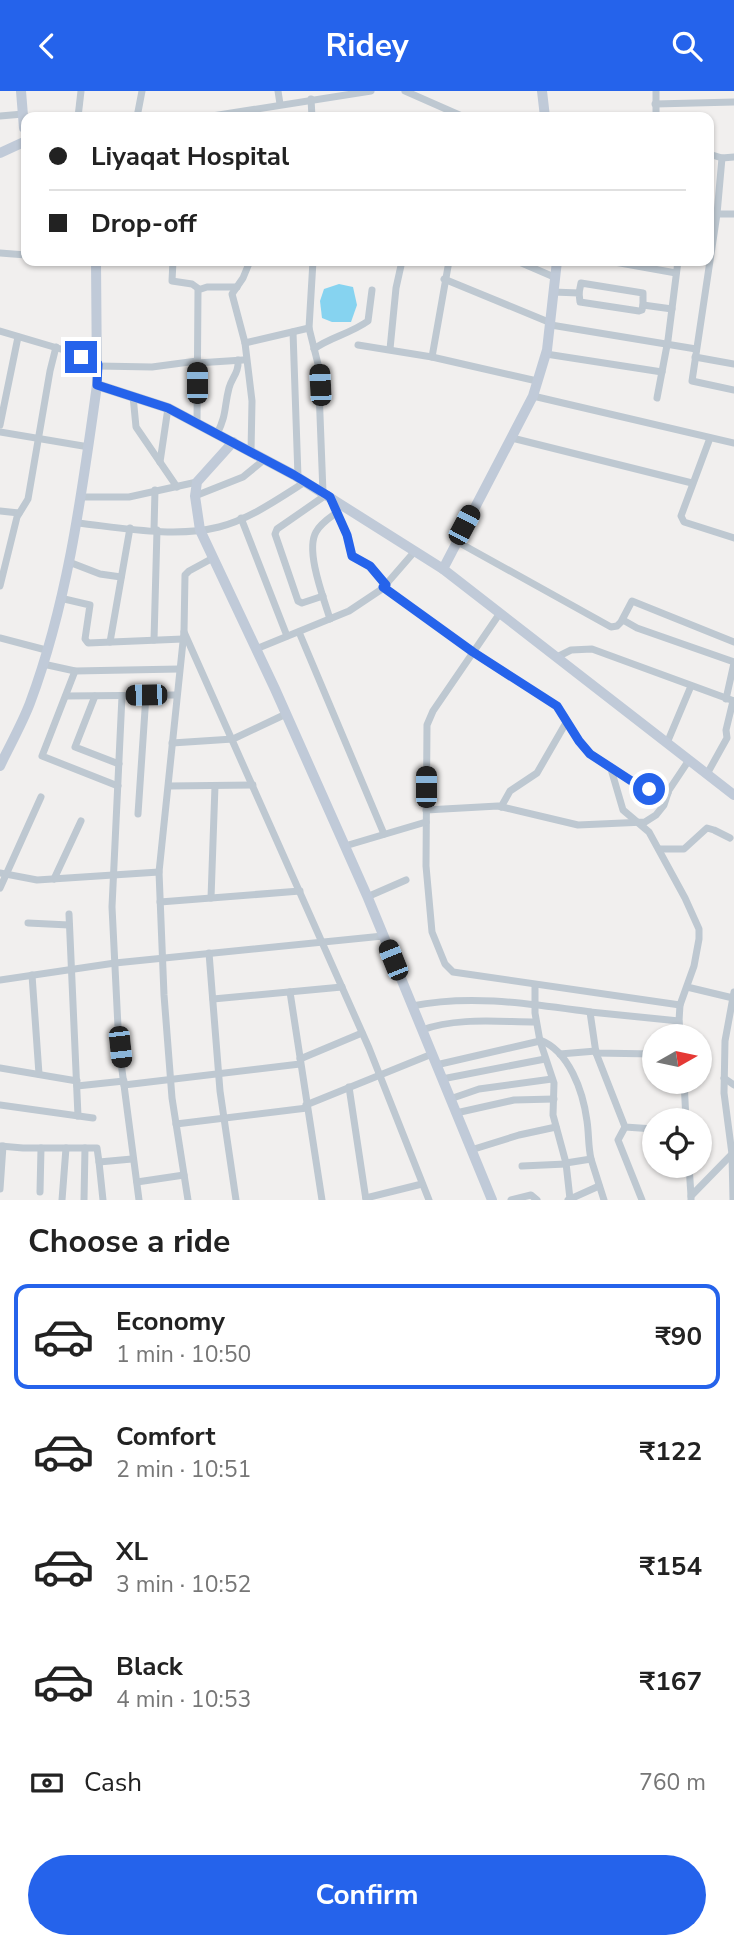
<!DOCTYPE html>
<meta charset="utf-8">
<style>
body{margin:0;font-family:"Nunito Sans",sans-serif;background:#f2f2f2;color:#222;height:100vh;display:flex;flex-direction:column;font-size:26px;white-space:nowrap}
*{box-sizing:border-box;margin:0}
p{font-size:23px;color:#767676}
.icon{flex:none;width:38px;height:38px;fill:none;stroke:currentColor;stroke-width:2;stroke-linecap:round;stroke-linejoin:round}
.map{position:relative;height:1109px;overflow:hidden}
.sheet{display:flex;flex-direction:column;background:#fff;flex:1}
.sheet>*{flex:none}
.banner{position:absolute;left:21px;top:21px;width:693px;height:154px;border-radius:14px;box-shadow:0 2px 5px #0004;display:grid;align-content:center;height:154px;padding:0 28px;background:#fff}
.needle{width:46px;rotate:81deg}
.tools{position:absolute;left:642px;top:933px;display:grid;gap:14px}
.tools a{display:grid;place-items:center;width:70px;height:70px;border-radius:50%;background:#fff;box-shadow:0 2px 5px #0004;font-size:35px}
.end{position:absolute;width:32px;height:32px;margin:-16px;border:9px solid #2563eb;background:#fff;box-shadow:0 0 0 4px #fff}
.from{border-radius:50%}
.car{position:absolute;width:21px;height:42px;margin:-21px -10px;border-radius:9px;box-shadow:0 0 5px 2px #0007;background:linear-gradient(#222 24%,#8ab4d8 0 40%,#222 0 76%,#8ab4d8 0 86%,#222 0)}
.banner b{display:flex;align-items:center;gap:24px;height:66px;font-size:26px}
.banner b+b{border-top:2px solid #e0e0e0}
.banner i{width:18px;height:18px;background:#222}
ul{padding:0;list-style:none}
li{display:flex;align-items:center;gap:21px;height:105px;margin:0 14px 10px;padding:0 14px;border:4px solid transparent;border-radius:14px}
li div{flex:1}
li b{display:block;font-size:26px}
li em{font-style:normal;font-weight:700}
li.on{border-color:#2563eb}
li>.icon{width:63px;height:63px;stroke-width:1.5}
h2{padding:0 28px;font-size:32px;line-height:84px}
.pay{display:flex;align-items:center;gap:18px;height:77px;padding:0 28px;font-size:26px}
.pay p{margin-inline-start:auto}
.cta{display:flex;gap:14px;margin-top:auto;padding:14px 28px}
.cta a{flex:1;height:80px;border-radius:42px;background:#2563eb;color:#fff;font-size:28px;font-weight:700;line-height:80px;text-align:center}
header{display:flex;justify-content:space-between;align-items:center;height:91px;padding:0 28px;background:#2563eb;color:#fff;font-size:32px;font-weight:700}
.map>svg:first-child{display:block}
</style>
<header><svg class="icon" aria-label="back" viewBox="0 0 24 24"><path d="M15 5l-7 7 7 7"/></svg>Ridey<svg class="icon" aria-label="search" viewBox="0 0 24 24"><circle cx="10" cy="10" r="6"/><path d="M15 15l6 6"/></svg></header>
<div class="map">
<svg width="734" height="1109" viewBox="0 0 734 1109">
<rect width="100%" height="100%" fill="#f1efee"/>
<path fill="#86d3f0" d="M 339,193 L 353,196 L 357,214 L 351,231 L 332,231 L 322,227 L 320,210 L 324,198 Z"/>
<g fill="none" stroke-linecap="round" stroke-linejoin="round">
<g stroke="#bec8d1" stroke-width="7">
<path d="M 278,0 L 280,13"/>
<path d="M 405,0 L 464,26"/>
<path d="M 656,0 L 656,26"/>
<path d="M 311,8 L 312,26"/>
<path d="M 655,13 L 734,11"/>
<path d="M 0,25 L 23,23"/>
<path d="M 78,26 L 81,0"/>
<path d="M 137,26 L 142,0"/>
<path d="M 206,26 L 371,0"/>
<path d="M 709,63 L 722,67 L 734,66"/>
<path d="M 722,67 L 717,123 L 692,290 L 734,299"/>
<path d="M 709,123 L 734,123"/>
<path d="M 0,162 L 26,164"/>
<path d="M 173,170 L 172,190 L 192,193 L 199,198"/>
<path d="M 313,170 L 309,237 L 318,273 L 323,402"/>
<path d="M 517,170 L 554,186"/>
<path d="M 609,170 L 676,182"/>
<path d="M 444,188 L 551,232"/>
<path d="M 553,201 L 579,202 L 580,211 L 639,220 L 642,219 L 643,214 L 672,218"/>
<path d="M 579,202 L 581,192 L 643,202 L 643,214"/>
<path d="M 551,234 L 696,258"/>
<path d="M 0,240 L 64,259 L 98,273"/>
<path d="M 293,241 L 298,386"/>
<path d="M 245,252 L 232,203 L 243,187 L 250,170"/>
<path d="M 358,254 L 432,266 L 537,290"/>
<path d="M 314,258 C 330,246 350,243 368,230 L 372,199"/>
<path d="M 390,258 L 396,197 L 402,170"/>
<path d="M 546,263 L 662,281"/>
<path d="M 432,266 L 449,170"/>
<path d="M 695,266 L 734,273"/>
<path d="M 197,272 L 243,269"/>
<path d="M 98,275 L 152,276 L 197,270"/>
<path d="M 133,305 L 136,336 L 177,396"/>
<path d="M 533,305 L 734,352"/>
<path d="M 657,307 L 668,249 L 678,170"/>
<path d="M 197,332 L 198,199 L 207,196 L 237,196"/>
<path d="M 0,334 L 18,246"/>
<path d="M 0,341 L 89,356"/>
<path d="M 217,343 C 227,323 224,316 229,297 C 232,286 239,282 238,269"/>
<path d="M 512,347 L 692,392"/>
<path d="M 710,347 L 681,425 L 684,431 L 734,447"/>
<path d="M 251,361 L 252,310 L 245,252 L 309,237"/>
<path d="M 160,371 L 168,317"/>
<path d="M 195,405 L 243,386 L 265,368"/>
<path d="M 83,406 L 129,406 L 197,391"/>
<path d="M 330,407 L 347,445 L 352,465 L 370,475 L 385,494"/>
<path d="M 0,420 L 19,422"/>
<path d="M 241,427 L 287,545"/>
<path d="M 78,432 C 123,437 175,447 219,436 C 250,428 278,408 305,391"/>
<path d="M 154,439 L 155,399"/>
<path d="M 456,450 L 611,536 L 617,535 L 623,529 L 637,537 L 734,571"/>
<path d="M 69,471 L 100,483 L 121,486"/>
<path d="M 0,495 L 17,426 L 28,408 L 50,280 L 56,256"/>
<path d="M 383,496 L 473,561 L 557,615 L 579,650 L 590,663 L 611,678 L 623,719 L 649,741 L 685,807 L 699,838 L 699,848 L 694,875 L 680,914 L 679,930"/>
<path d="M 323,505 L 302,512 L 298,510 L 275,443 L 277,438 L 326,404"/>
<path d="M 60,507 L 90,514 L 85,548 L 88,552 L 183,548"/>
<path d="M 500,522 L 433,620 L 427,634 L 426,775 L 432,841 L 445,873 L 453,881 L 680,914"/>
<path d="M 330,528 C 324,508 305,460 316,441 C 320,433 329,427 336,422"/>
<path d="M 622,529 L 632,510 L 734,551"/>
<path d="M 184,541 L 369,957 L 429,1109"/>
<path d="M 299,541 L 384,743"/>
<path d="M 0,547 L 46,559"/>
<path d="M 154,549 L 157,439"/>
<path d="M 110,551 L 130,437"/>
<path d="M 256,558 L 349,520 L 382,498 L 415,460"/>
<path d="M 557,566 L 571,559 L 592,558 L 734,610"/>
<path d="M 43,573 L 75,580 L 179,578"/>
<path d="M 75,580 L 42,665 L 118,695"/>
<path d="M 66,605 L 176,604"/>
<path d="M 95,605 L 75,656 L 119,673"/>
<path d="M 122,605 L 112,816 L 119,956 L 139,1109"/>
<path d="M 726,608 L 734,572"/>
<path d="M 172,652 L 233,648 L 286,623"/>
<path d="M 667,652 L 691,595"/>
<path d="M 612,678 L 642,696 L 668,702"/>
<path d="M 707,683 L 727,647 L 726,639 L 733,610"/>
<path d="M 169,695 L 253,694"/>
<path d="M 501,716 L 510,700 L 537,682 L 567,630"/>
<path d="M 426,719 L 498,715 L 578,734 L 645,731 L 656,724 L 664,714 L 669,699 L 689,669"/>
<path d="M 138,723 L 146,604"/>
<path d="M 345,755 L 426,731"/>
<path d="M 659,758 L 684,758 L 707,737 L 714,739 L 730,747"/>
<path d="M 0,782 L 37,789 L 159,781"/>
<path d="M 54,788 L 81,730"/>
<path d="M 0,797 L 41,706"/>
<path d="M 367,806 L 406,789"/>
<path d="M 211,807 L 215,695"/>
<path d="M 160,811 L 300,800"/>
<path d="M 69,823 L 78,1025"/>
<path d="M 28,832 L 69,834"/>
<path d="M 209,862 L 220,1000 L 236,1109"/>
<path d="M 32,884 L 39,983"/>
<path d="M 0,889 L 115,872 L 383,845"/>
<path d="M 535,894 L 535,922 L 540,950 L 554,992 L 553,1024 L 566,1072 L 570,1108"/>
<path d="M 687,896 L 733,907"/>
<path d="M 290,901 L 322,1109"/>
<path d="M 213,908 L 342,896"/>
<path d="M 412,915 C 471,903 531,913 590,921"/>
<path d="M 422,939 C 457,926 499,931 536,931"/>
<path d="M 540,949 C 569,960 583,1000 587,1030 C 589,1043 588,1055 591,1068"/>
<path d="M 596,962 L 625,1036 L 654,1038"/>
<path d="M 560,963 L 596,960"/>
<path d="M 654,963 L 596,962 L 590,921 L 679,930 L 681,945"/>
<path d="M 300,968 L 362,942"/>
<path d="M 436,974 L 540,950"/>
<path d="M 0,977 L 77,990"/>
<path d="M 724,987 L 734,994"/>
<path d="M 442,988 L 545,968"/>
<path d="M 684,990 L 686,1029"/>
<path d="M 124,994 L 300,973"/>
<path d="M 77,995 L 124,990"/>
<path d="M 349,996 L 366,1109"/>
<path d="M 450,1008 L 479,998 L 552,988"/>
<path d="M 0,1014 L 93,1027"/>
<path d="M 306,1014 L 432,963"/>
<path d="M 456,1022 L 514,1009 L 554,1008"/>
<path d="M 176,1033 L 307,1017"/>
<path d="M 625,1036 L 618,1049 L 642,1109"/>
<path d="M 0,1055 L 23,1057 L 97,1057 L 99,1071 L 132,1068"/>
<path d="M 471,1059 L 519,1044 L 556,1036"/>
<path d="M 99,1071 L 103,1109"/>
<path d="M 566,1072 L 591,1068 L 604,1109"/>
<path d="M 689,1074 L 691,1105"/>
<path d="M 522,1075 L 566,1073"/>
<path d="M 137,1091 L 184,1084"/>
<path d="M 0,1098 L 3,1055"/>
<path d="M 40,1101 L 41,1057"/>
<path d="M 366,1107 L 422,1093"/>
<path d="M 62,1109 L 66,1057"/>
<path d="M 84,1109 L 85,1057"/>
<path d="M 188,1109 L 172,1007 L 164,904 L 159,781 L 184,541 L 185,484 L 189,480 L 213,467"/>
<path d="M 511,1109 L 531,1104 L 537,1109"/>
<path d="M 568,1109 L 599,1095"/>
<path d="M 691,1109 L 691,1105 L 733,1062"/>
<path d="M 733,1109 L 732,1063 L 724,1002 L 725,950 L 734,901"/>
</g>
<g stroke="#c0cad8" stroke-width="10">
<path d="M 21,0 L 24,37"/>
<path d="M 542,0 L 545,26"/>
<path d="M 0,62 L 26,50"/>
<path d="M 96,170 L 97,294"/>
<path d="M 233,351 L 197,391 L 195,405 L 200,439 L 275,598 L 368,807 L 492,1109"/>
<path d="M 443,478 L 533,305 L 547,259 L 557,170"/>
<path d="M 0,675 C 10,654 22,633 30,612 C 68,510 82,401 97,294 L 168,317 L 294,384 L 443,478 L 734,704"/>
</g>
</g>
<g fill="none" stroke-linecap="round" stroke-linejoin="round">
<path stroke="#2563eb" stroke-width="9" d="M 81,266 L 98,273 L 97,294 L 168,317 L 294,384 L 327,404 L 330,406 L 347,444 L 352,465 L 370,475 L 386,494 L 383,496 L 473,561 L 557,615 L 579,650 L 590,663 L 633,691 L 649,698"/>
</g>
</svg>
<div class="tools">
<a><svg class="needle" viewBox="-14 -14 28 28"><path d="M0-13l5 13h-10z" fill="#e53935"/><path d="M0 13l5-13h-10z" fill="#767676"/></svg></a>
<a><svg class="icon" aria-label="locate" viewBox="0 0 24 24"><circle cx="12" cy="12" r="6"/><path d="M12 2v4M12 18v4M2 12h4M18 12h4"/></svg></a>
</div>
<i class="end from" style="left:649px;top:698px"></i>
<i class="end" style="left:81px;top:266px"></i>
<i class="car" style="left:197px;top:292px;rotate:0deg"></i>
<i class="car" style="left:320px;top:294px;rotate:357deg"></i>
<i class="car" style="left:464px;top:434px;rotate:28deg"></i>
<i class="car" style="left:146px;top:604px;rotate:269deg"></i>
<i class="car" style="left:426px;top:696px;rotate:0deg"></i>
<i class="car" style="left:393px;top:869px;rotate:338deg"></i>
<i class="car" style="left:120px;top:956px;rotate:174deg"></i>
<div class="banner">
<b><i class="from"></i>Liyaqat Hospital</b>
<b><i></i>Drop-off</b>
</div>
</div>
<section class="sheet">
<h2>Choose a ride</h2>
<ul>
<li class="on"><svg class="icon" aria-label="car" viewBox="0 0 24 24"><path d="M5 17H2v-5l4-1 3-4h7l3 4 3 1v5h-3M9 17h6M6 11h13"/><circle cx="7" cy="17" r="2"/><circle cx="17" cy="17" r="2"/></svg><div><b>Economy</b><p>1 min · 10:50</p></div><em>₹90</em></li>
<li><svg class="icon" aria-label="car" viewBox="0 0 24 24"><path d="M5 17H2v-5l4-1 3-4h7l3 4 3 1v5h-3M9 17h6M6 11h13"/><circle cx="7" cy="17" r="2"/><circle cx="17" cy="17" r="2"/></svg><div><b>Comfort</b><p>2 min · 10:51</p></div><em>₹122</em></li>
<li><svg class="icon" aria-label="car" viewBox="0 0 24 24"><path d="M5 17H2v-5l4-1 3-4h7l3 4 3 1v5h-3M9 17h6M6 11h13"/><circle cx="7" cy="17" r="2"/><circle cx="17" cy="17" r="2"/></svg><div><b>XL</b><p>3 min · 10:52</p></div><em>₹154</em></li>
<li><svg class="icon" aria-label="car" viewBox="0 0 24 24"><path d="M5 17H2v-5l4-1 3-4h7l3 4 3 1v5h-3M9 17h6M6 11h13"/><circle cx="7" cy="17" r="2"/><circle cx="17" cy="17" r="2"/></svg><div><b>Black</b><p>4 min · 10:53</p></div><em>₹167</em></li>
</ul>
<div class="pay"><svg class="icon" aria-label="cash" viewBox="0 0 24 24"><path d="M3 7h18v10H3z"/><circle cx="12" cy="12" r="2"/></svg>Cash<p>760 m</p></div>
<div class="cta"><a>Confirm</a></div>
</section>
